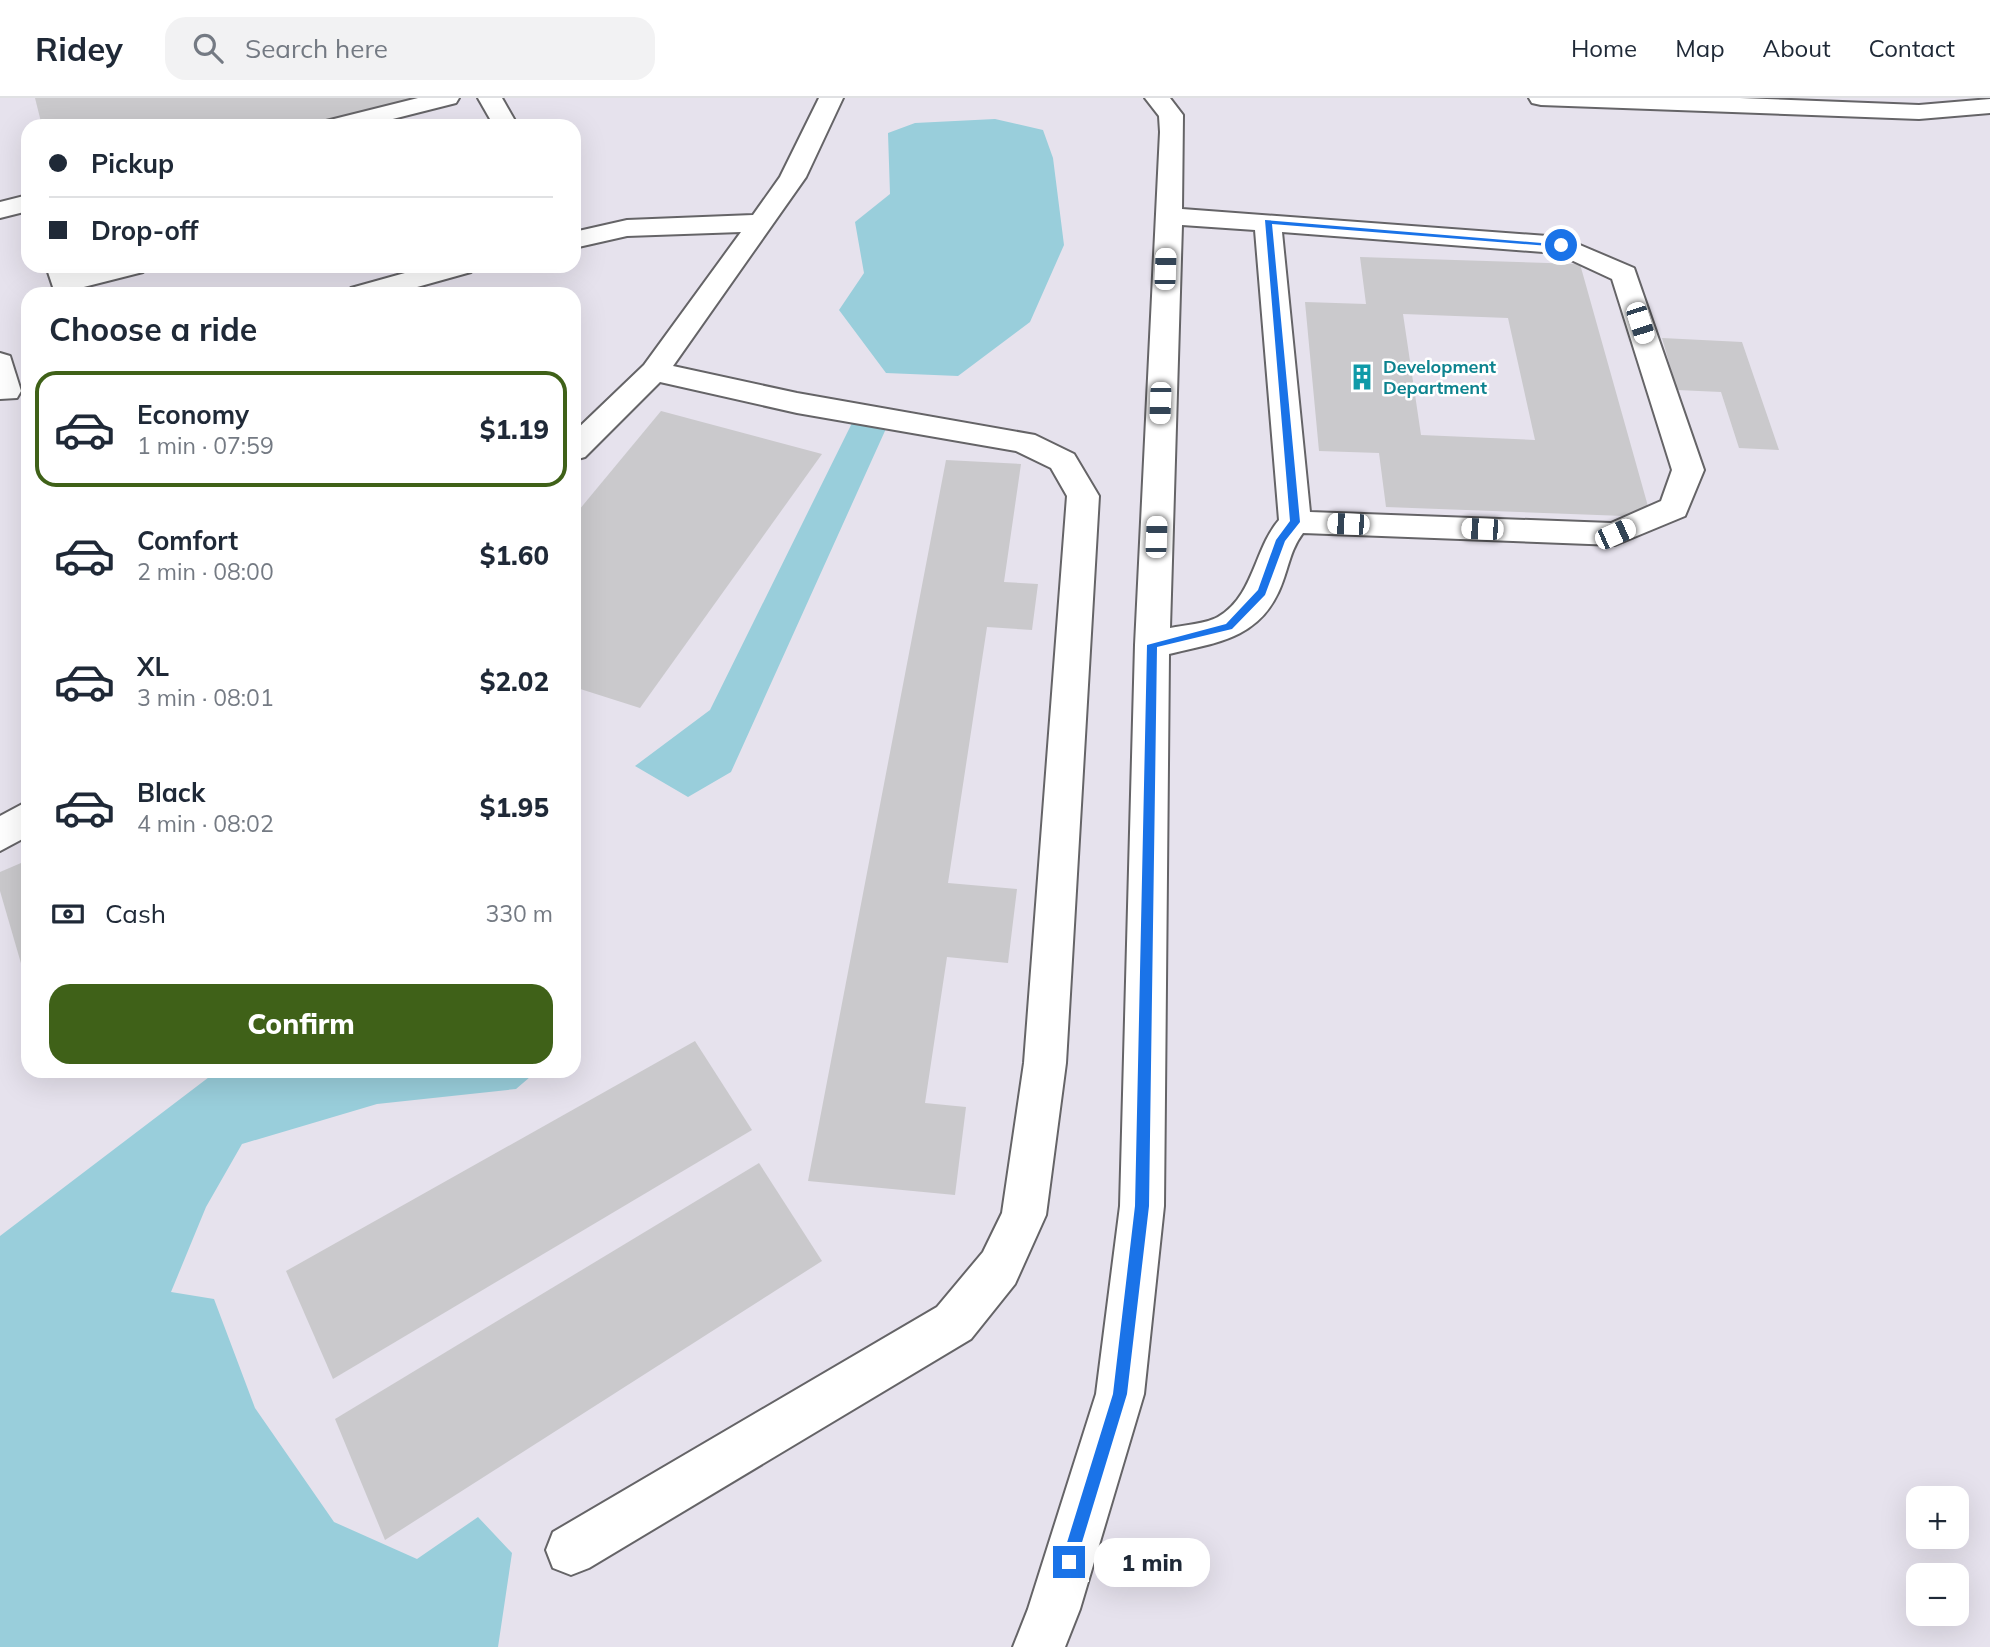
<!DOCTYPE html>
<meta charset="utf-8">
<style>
body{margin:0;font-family:Mulish,sans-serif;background:#f2f2f3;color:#1f2937;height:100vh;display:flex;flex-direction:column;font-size:26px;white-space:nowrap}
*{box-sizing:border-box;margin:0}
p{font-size:23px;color:#747a83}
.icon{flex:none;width:38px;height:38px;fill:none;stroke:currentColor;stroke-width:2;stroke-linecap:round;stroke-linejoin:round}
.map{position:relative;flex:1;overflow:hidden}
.side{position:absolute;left:21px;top:189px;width:560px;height:791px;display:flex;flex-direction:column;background:#fff;border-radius:21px;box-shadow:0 7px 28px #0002}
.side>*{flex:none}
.guide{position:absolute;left:21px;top:21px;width:560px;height:154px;border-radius:21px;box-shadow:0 7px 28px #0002;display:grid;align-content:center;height:154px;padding:0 28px;background:#fff}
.tools{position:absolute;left:1906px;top:1388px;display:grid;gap:14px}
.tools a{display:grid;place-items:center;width:63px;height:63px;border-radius:14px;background:#fff;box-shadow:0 7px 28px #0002;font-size:35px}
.end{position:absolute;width:32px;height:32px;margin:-16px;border:9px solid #1a73e8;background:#fff;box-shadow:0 0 0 4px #fff}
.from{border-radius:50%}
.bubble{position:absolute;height:49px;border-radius:21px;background:#fff;box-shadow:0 7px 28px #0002;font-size:23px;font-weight:800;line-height:49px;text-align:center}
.car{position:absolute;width:21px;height:42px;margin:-21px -10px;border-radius:9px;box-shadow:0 0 5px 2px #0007;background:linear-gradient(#fff 24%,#345 0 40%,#fff 0 76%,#345 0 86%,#fff 0)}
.guide b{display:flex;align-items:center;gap:24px;height:66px;font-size:26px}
.guide b+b{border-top:2px solid #e0e1e3}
.guide i{width:18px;height:18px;background:#1f2937}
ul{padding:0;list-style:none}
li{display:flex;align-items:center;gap:21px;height:116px;margin:0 14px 10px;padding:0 14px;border:4px solid transparent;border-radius:21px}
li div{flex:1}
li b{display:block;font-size:26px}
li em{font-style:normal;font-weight:800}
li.current{border-color:#3f6118}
li>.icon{width:63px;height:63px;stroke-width:1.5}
h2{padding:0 28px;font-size:32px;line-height:84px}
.pay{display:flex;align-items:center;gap:18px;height:77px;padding:0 28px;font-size:26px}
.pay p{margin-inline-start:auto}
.action{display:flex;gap:14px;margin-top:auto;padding:14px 28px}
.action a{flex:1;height:80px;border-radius:21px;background:#3f6118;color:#fff;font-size:28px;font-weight:800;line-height:80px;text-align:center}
header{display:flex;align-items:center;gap:42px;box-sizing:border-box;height:98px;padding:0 35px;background:#fff;border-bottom:2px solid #e0e1e3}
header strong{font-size:33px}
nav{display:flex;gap:38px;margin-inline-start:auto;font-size:24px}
.search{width:490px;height:63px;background:#f2f2f3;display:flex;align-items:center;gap:18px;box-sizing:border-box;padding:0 24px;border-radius:21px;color:#747a83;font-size:26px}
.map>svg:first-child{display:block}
</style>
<header>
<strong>Ridey</strong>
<div class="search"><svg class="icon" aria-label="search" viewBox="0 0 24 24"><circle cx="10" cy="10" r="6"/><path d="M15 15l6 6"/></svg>Search here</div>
<nav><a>Home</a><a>Map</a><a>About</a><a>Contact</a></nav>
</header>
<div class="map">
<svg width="1990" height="1549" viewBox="0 0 1990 1549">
<rect width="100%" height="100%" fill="#efeef1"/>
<path fill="#e6e2ed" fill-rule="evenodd" d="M 0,0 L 1990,0 L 1990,1549 L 0,1549 ZM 28,28 L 574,28 L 574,168 L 28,168 ZM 28,196 L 574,196 L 574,973 L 28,973 ZM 1918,1400 L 1956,1400 L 1956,1438 L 1918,1438 ZM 1918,1477 L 1956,1477 L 1956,1516 L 1918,1516 Z"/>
<g fill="#99cedb">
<path d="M 995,21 L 1043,32 L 1053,60 L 1064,147 L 1030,224 L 958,278 L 886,275 L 839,212 L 864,175 L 855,124 L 890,96 L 888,35 L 915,25 Z"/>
<path d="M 866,317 L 889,324 L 731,674 L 688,699 L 635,668 L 710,612 L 852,325 Z"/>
<path d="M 217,973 L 537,973 L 516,991 L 377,1006 L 242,1046 L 206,1109 L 171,1194 L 214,1201 L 255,1310 L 334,1424 L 417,1461 L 478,1419 L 512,1455 L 498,1549 L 0,1549 L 0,1138 Z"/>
</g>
<g fill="#cac9cc" fill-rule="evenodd">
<path d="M 35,0 L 433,0 L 433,1 L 321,28 L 42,28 Z"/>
<path d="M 1360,159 L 1580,166 L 1651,419 L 1386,409 L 1379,355 L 1319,353 L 1305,204 L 1366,206 ZM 1403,216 L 1508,220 L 1535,342 L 1421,337 Z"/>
<path d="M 1662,240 L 1742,244 L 1779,352 L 1739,350 L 1721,294 L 1677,292 Z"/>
<path d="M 661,313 L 822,356 L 640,610 L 574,589 L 574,418 Z"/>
<path d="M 946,362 L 1021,366 L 1004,484 L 1038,486 L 1032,532 L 987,529 L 948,785 L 1017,791 L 1008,865 L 947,859 L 925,1005 L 966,1009 L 955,1097 L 808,1083 Z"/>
<path d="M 28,762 L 28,886 L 27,886 L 0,793 L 0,774 Z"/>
<path d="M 695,943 L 752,1032 L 333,1281 L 286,1173 Z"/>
<path d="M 759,1065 L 822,1163 L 385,1442 L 335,1321 Z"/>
</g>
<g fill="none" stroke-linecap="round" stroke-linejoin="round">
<g stroke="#656467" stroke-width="4">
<g id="minor">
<path d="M 418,0 L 459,0 L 456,5 L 365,28 L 323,28 L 326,23 Z"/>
<path d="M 478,0 L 502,0 L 518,28 L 494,28 Z"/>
<path d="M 819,0 L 843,0 L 806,79 L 673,268 L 797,295 L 1035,337 L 1074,356 L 1099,398 L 1066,965 L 1046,1117 L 1015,1186 L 971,1241 L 589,1470 L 571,1477 L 553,1470 L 546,1452 L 553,1434 L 937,1209 L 983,1154 L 1002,1115 L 1024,965 L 1067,398 L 1051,370 L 1016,353 L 797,315 L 660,284 L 585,359 L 574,362 L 574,334 L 644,267 L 741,134 L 627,138 L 574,150 L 574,134 L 627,122 L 753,117 L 780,79 Z"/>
<path d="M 1145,0 L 1170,0 L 1183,17 L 1182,111 L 1561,139 L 1634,170 L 1704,372 L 1685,418 L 1615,447 L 1303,435 C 1289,453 1288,475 1278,495 C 1256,542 1213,545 1169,556 L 1164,1108 L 1144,1296 L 1080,1511 L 1065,1549 L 1013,1549 L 1028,1511 L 1096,1296 L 1120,1108 L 1135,547 L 1160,34 L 1159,18 ZM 1182,127 L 1255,132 L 1279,422 C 1254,451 1254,498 1218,519 C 1206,526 1184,527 1170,530 ZM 1282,134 L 1556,155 L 1612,181 L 1672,372 L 1661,403 L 1611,425 L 1310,414 Z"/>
<path d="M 1529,0 L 1740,0 L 1919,7 L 1990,1 L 1990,15 L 1919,21 L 1541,7 L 1532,5 Z"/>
<path d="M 28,97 L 28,113 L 0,120 L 0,104 Z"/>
<path d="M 46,168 L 74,168 L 75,175 L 101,168 L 147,168 L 143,174 L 64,194 L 54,192 Z"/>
<path d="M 430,168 L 475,168 L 471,174 L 392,196 L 347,196 L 351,190 Z"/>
<path d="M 0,255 L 10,258 L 21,293 L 17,300 L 0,301 Z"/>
<path d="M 28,703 L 28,738 L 0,753 L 0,718 Z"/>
</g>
</g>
<use href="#minor" fill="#fff" fill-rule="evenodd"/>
</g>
<path fill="#1a73e8" d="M 1265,122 L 1565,147 L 1561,149 L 1272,126 L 1300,424 L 1285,443 L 1265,497 L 1232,531 L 1157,549 L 1149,1108 L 1127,1296 L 1076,1464 L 1069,1471 L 1061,1464 L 1113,1296 L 1135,1108 L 1147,547 L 1226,526 L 1258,492 L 1276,442 L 1290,423 Z"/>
<defs>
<g id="building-bare" transform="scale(2.1)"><path d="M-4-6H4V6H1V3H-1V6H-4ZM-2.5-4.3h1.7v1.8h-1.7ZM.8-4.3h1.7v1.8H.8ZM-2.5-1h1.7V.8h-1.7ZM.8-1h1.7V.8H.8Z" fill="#0f9aa8" stroke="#fff" stroke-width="2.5" paint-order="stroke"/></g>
</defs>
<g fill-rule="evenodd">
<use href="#building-bare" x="1362" y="279"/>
</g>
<g text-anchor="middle" stroke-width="5" stroke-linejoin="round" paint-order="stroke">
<g font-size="18" font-weight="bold" fill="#0d838f" stroke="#fff" text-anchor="start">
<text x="1383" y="275">Development<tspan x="1383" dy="21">Department</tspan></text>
</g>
</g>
</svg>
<div class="tools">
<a>+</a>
<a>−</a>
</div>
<i class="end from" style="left:1561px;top:147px"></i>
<i class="end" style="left:1069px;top:1464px"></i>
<div class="bubble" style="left:1094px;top:1440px;width:116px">1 min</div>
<i class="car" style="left:1165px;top:171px;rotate:2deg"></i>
<i class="car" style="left:1640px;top:225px;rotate:162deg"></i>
<i class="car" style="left:1160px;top:305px;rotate:182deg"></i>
<i class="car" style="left:1348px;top:426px;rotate:272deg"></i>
<i class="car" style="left:1482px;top:431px;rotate:272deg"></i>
<i class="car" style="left:1615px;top:436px;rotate:66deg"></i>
<i class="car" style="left:1156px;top:439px;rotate:2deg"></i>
<div class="guide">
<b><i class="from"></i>Pickup</b>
<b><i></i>Drop-off</b>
</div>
<section class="side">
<h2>Choose a ride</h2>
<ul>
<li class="current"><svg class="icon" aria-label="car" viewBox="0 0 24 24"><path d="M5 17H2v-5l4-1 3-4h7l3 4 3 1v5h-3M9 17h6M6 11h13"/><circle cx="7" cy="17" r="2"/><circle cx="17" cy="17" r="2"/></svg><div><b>Economy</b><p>1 min · 07:59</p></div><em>$1.19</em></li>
<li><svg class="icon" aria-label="car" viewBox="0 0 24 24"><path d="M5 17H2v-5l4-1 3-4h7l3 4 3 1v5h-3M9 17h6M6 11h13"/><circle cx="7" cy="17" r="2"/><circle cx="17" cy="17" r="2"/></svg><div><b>Comfort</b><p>2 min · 08:00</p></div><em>$1.60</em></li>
<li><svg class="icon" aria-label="car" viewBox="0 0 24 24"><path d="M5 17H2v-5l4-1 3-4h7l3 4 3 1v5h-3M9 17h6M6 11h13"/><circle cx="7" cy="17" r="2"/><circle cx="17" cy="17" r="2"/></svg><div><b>XL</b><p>3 min · 08:01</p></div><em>$2.02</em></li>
<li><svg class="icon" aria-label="car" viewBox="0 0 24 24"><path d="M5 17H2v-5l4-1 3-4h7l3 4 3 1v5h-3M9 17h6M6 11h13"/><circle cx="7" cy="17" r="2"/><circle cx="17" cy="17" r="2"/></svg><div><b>Black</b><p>4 min · 08:02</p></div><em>$1.95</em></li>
</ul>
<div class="pay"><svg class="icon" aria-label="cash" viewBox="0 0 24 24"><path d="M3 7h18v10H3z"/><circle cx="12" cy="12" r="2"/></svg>Cash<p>330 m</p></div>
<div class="action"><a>Confirm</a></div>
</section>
</div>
